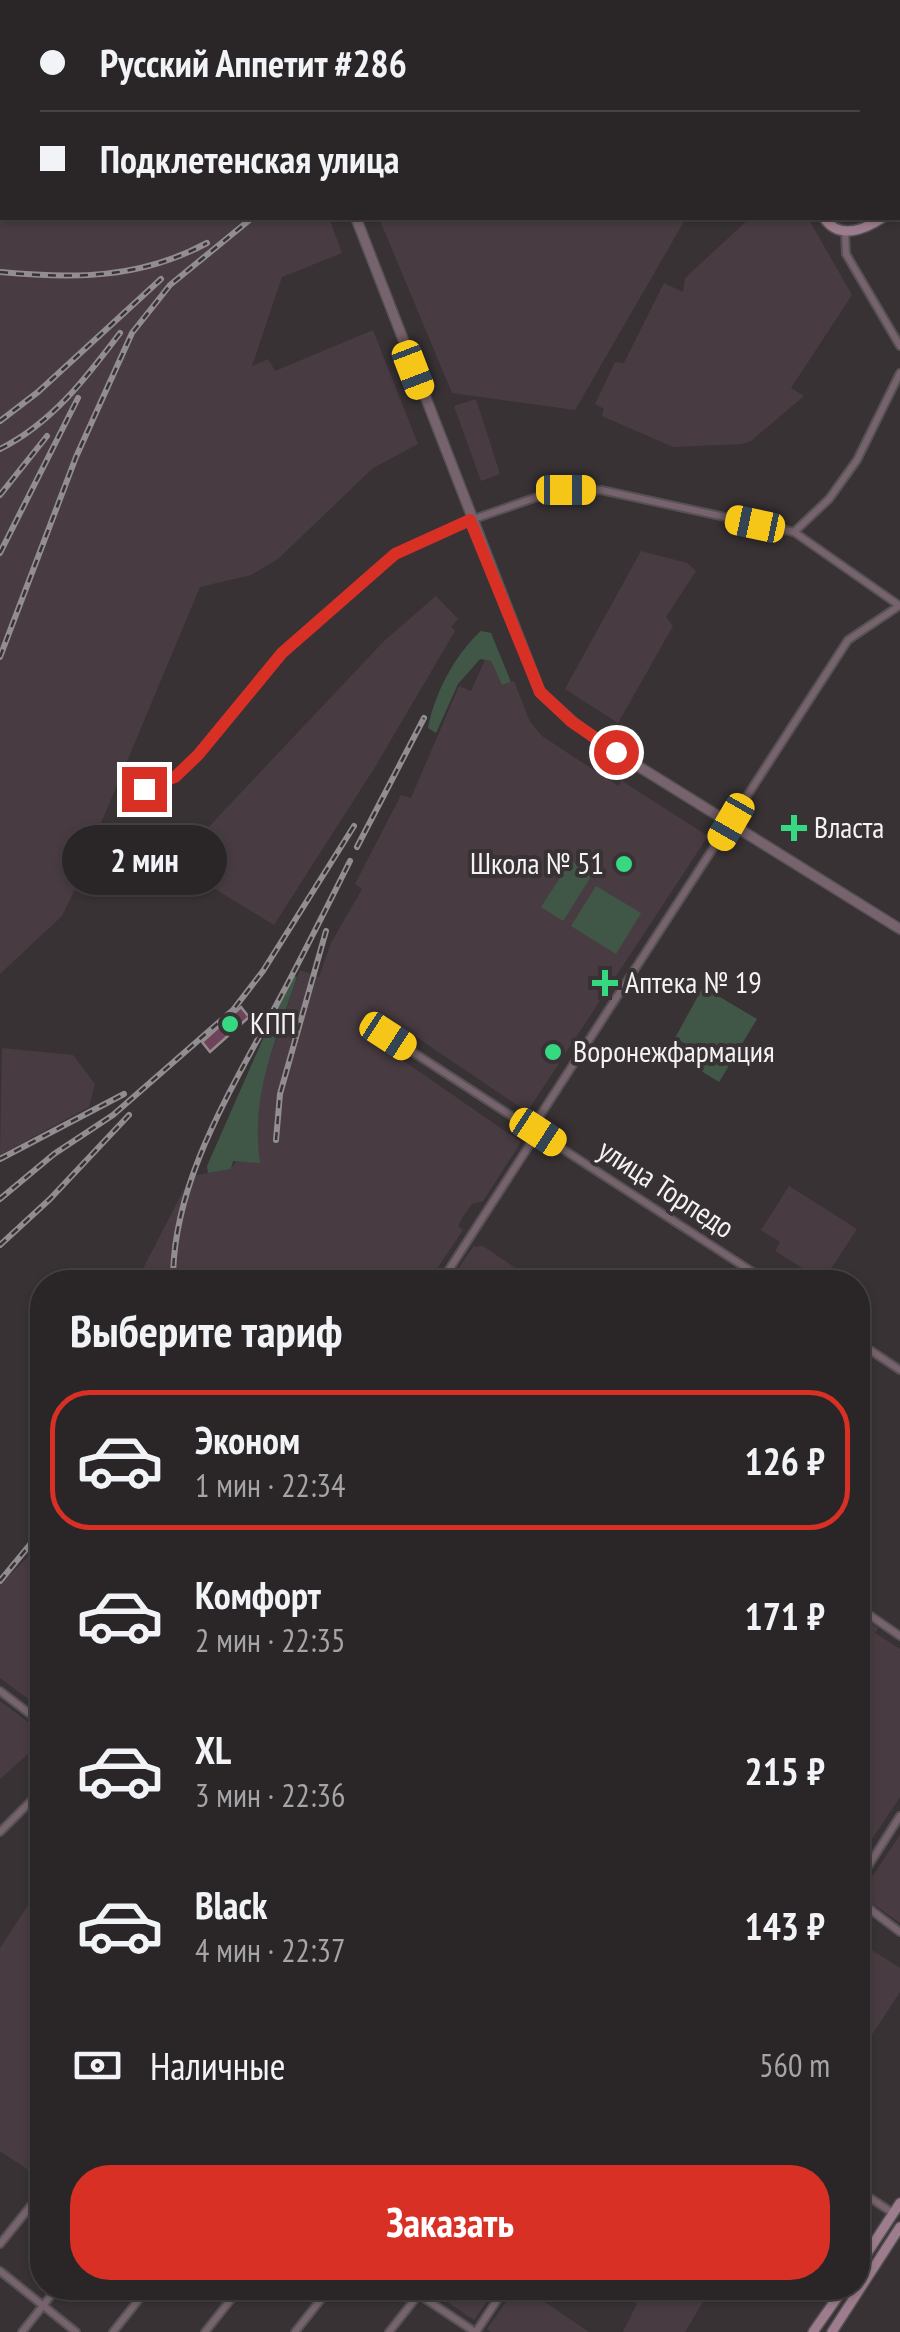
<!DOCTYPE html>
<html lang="ru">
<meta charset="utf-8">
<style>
body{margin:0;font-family:"PT Sans Narrow",sans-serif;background:#363234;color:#f1f3f6;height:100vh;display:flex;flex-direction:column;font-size:38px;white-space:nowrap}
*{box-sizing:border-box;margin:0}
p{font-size:32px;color:#a5a5a8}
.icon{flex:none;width:55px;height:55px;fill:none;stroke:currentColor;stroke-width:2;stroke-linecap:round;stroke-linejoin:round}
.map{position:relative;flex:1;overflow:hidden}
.drawer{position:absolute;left:30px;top:1270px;width:840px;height:1030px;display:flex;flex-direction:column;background:#2a2628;border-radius:40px;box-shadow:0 2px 8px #0004,0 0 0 2px #464345}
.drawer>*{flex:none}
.hud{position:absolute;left:0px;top:0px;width:900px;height:220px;box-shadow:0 2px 8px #0004,0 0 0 2px #464345;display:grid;align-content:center;height:220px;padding:0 40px;background:#2a2628}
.end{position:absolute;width:45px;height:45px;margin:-22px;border:12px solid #d93025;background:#fff;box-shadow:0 0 0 5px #fff}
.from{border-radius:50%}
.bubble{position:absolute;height:70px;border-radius:35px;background:#2a2628;box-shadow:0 2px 8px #0004,0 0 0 2px #464345;font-size:32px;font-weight:700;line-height:70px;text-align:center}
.car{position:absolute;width:30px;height:60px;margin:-30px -15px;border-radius:12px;box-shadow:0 0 8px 2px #0007;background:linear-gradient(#f5c518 24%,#345 0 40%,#f5c518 0 76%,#345 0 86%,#f5c518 0)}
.hud b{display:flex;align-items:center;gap:35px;height:95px;font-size:38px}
.hud b+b{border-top:2px solid #464345}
.hud i{width:25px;height:25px;background:#f1f3f6}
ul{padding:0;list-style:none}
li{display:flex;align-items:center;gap:30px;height:140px;margin:0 20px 15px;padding:0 20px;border:5px solid transparent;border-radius:40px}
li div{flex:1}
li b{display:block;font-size:38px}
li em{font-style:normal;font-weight:700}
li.active{border-color:#d93025}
li>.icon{width:90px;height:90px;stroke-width:1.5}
h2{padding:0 40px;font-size:45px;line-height:120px}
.pay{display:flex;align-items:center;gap:25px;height:110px;padding:0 40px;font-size:38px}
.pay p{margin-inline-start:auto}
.primary-button{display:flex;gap:20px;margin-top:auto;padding:20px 40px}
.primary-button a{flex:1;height:115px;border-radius:40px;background:#d93025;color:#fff;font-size:40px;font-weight:700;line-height:115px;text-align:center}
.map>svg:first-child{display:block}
</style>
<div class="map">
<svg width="900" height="2332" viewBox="0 0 900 2332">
<rect width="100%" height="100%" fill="#383235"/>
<g fill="#483c42">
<path d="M 0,117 L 2,218 L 329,218 L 342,253 L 282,277 L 252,366 L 268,359 L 275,371 L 373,330 L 418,444 L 373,468 L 278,559 L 251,575 L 200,587 L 99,828 L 97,844 L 62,916 L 0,974 Z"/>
<path d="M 379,218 L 686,218 L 575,410 L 452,393 Z"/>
<path d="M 750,218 L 808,218 L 852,295 L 791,388 L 804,396 L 751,441 L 741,444 L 673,447 L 602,416 L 604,409 L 595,404 L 615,362 L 624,363 L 664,283 L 683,292 L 685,278 Z"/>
<path d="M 476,399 L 500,474 L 481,481 L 454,406 Z"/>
<path d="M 641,551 L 687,563 L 696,571 L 666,617 L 673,626 L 618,723 L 565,689 Z"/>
<path d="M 436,596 L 458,619 L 451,627 L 455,631 L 375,767 L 274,925 L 169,861 L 202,834 L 384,641 Z"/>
<path d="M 485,660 L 491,661 L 502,685 L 514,681 L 530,722 L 542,736 L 618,786 L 622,781 L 708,836 L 527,1112 L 387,1017 L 379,1013 L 374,1020 L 381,1025 L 374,1036 L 386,1044 L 385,1048 L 521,1142 L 483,1201 L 472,1204 L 464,1215 L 458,1226 L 463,1230 L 428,1282 L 136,1282 L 191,1176 L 231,1169 L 255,1131 L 261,1083 L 300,970 L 319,977 L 331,943 L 362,889 L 355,884 L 370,855 L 401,795 L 411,798 L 459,686 L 471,691 Z"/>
<path d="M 2,1048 L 73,1055 L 95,1084 L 89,1107 L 0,1155 Z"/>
<path d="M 789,1186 L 857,1229 L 823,1281 L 775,1251 L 780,1242 L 761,1230 Z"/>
<path d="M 483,1246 L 532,1279 L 536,1282 L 449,1282 L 473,1247 Z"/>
<path d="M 42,1535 L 42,1709 L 0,1678 L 0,1585 L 28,1557 Z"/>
<path d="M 858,1614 L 878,1628 L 875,1633 L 900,1649 L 900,1797 L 858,1860 Z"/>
<path d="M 0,1701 L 40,1731 L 39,1744 L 0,1779 Z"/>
<path d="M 900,1835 L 900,1923 L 860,1895 Z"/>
<path d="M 42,1884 L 42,2179 L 0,2151 L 0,1948 Z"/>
<path d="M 867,1947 L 900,1968 L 900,1992 L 858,2056 L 858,1961 Z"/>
<path d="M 427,2288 L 496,2288 L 474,2320 Z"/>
<path d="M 516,2288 L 524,2288 L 589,2332 L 491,2332 L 487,2329 Z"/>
<path d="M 612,2288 L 711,2288 L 685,2332 L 623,2332 L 637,2304 Z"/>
</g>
<g fill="#405747">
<path d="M 481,631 L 491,633 L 511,682 L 502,685 L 491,661 L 480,659 L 458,684 L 436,733 L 428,728 C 434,695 455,654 481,631 Z"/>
<path d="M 571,861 L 592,875 L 563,921 L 541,907 Z"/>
<path d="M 596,886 L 641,913 L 616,954 L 571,926 Z"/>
<path d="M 291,975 L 297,977 C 276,1042 250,1093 260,1163 L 233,1161 L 231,1169 L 208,1173 L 207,1166 Z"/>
<path d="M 703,987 L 757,1019 L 719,1082 L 685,1061 L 686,1044 L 675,1038 Z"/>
</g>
<path fill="#6f445b" stroke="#948d90" stroke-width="2.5" d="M 241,1007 L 249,1017 L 210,1052 L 202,1042 Z"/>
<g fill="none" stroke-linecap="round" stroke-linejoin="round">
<g stroke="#565153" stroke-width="10">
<g id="minor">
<path d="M 362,2 L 362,0"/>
<path d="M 845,231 L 846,254 L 900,346"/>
<path d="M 794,532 L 829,499 L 857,460 L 900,373"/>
<path d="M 143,789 L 175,777 L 198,755 L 282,653 L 395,554 L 471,520 L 543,495 L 601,490 L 794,532 L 900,606"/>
<path d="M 388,1036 L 768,1282"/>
<path d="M 532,1128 L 848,640 L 899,606"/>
<path d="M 441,1282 L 538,1132"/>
<path d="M 858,1342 L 900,1370"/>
<path d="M 868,1614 L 900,1636"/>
<path d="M 0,1691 L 42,1723"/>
<path d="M 0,1832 L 42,1790"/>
<path d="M 858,1882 L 900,1816"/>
<path d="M 858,1900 L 900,1932"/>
<path d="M 858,2190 L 893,2213"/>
<path d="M 0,2244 L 42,2192"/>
<path d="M 0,2271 L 76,2332"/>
<path d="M 409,2288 L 475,2332"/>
<path d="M 22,2332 L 57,2288"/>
<path d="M 113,2332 L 148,2288"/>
<path d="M 205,2332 L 240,2288"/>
<path d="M 295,2332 L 330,2288"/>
<path d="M 389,2332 L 419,2294"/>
<path d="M 476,2332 L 505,2288"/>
</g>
</g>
<g stroke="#565153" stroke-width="12">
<path id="tertiary" d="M 356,218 L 540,692 L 573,722 L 609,748 L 900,929"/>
</g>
<g stroke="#565153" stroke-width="12">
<g id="secondary">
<path d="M 898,46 L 900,45"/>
<path d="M 0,65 L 2,65"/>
<path d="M 0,80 L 2,81"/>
<path d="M 898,207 L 900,205"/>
<path d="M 824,218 C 839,240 864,230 882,218"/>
<path d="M 858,2267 L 900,2203"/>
<path d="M 813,2332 L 844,2288"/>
<path d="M 832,2332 L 900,2227"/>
</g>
</g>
<use href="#minor" stroke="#77636d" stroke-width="6"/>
<use href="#tertiary" stroke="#77636d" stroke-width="9"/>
<use href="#secondary" stroke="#9d7d8d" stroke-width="9"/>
<g stroke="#928d90" stroke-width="6">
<g id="rail">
<path d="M 583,0 L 585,2"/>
<path d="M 898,70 L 900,70"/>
<path d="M 0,272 C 74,279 140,279 207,243"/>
<path d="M 0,421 L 38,392 L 161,279"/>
<path d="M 0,449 C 52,423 86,378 120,333"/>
<path d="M 0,495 L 47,436"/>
<path d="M 0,553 L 78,398"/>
<path d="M 0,657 L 76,457 L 132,333 L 170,285 L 252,218"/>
<path d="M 357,847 L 424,718"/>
<path d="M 276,1140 L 280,1094 L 326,931"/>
<path d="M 0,1159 L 124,1094"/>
<path d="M 0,1199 L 54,1154 L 113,1115 L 233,1010 L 263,971 L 354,826"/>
<path d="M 0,1245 L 50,1199 L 129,1115"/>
<path d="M 120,1282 L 127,1272"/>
<path d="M 173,1282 C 172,1180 234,1086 280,998 C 304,953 327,907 350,861"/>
<path d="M 0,1581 L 42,1530"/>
</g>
</g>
<use href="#rail" stroke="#383235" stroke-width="2.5" stroke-dasharray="8" stroke-linecap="butt"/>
</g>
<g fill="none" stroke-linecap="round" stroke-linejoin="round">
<path stroke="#d93025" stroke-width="12" d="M 144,789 L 175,777 L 198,755 L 282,653 L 395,554 L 470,520 L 540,692 L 572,722 L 616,752"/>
</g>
<g fill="#36d881" stroke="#383235" stroke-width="4">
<path d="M789 813h10v10h10v10h-10v10h-10v-10h-10v-10h10z"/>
<circle cx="624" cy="864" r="10"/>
<path d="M600 968h10v10h10v10h-10v10h-10v-10h-10v-10h10z"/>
<circle cx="230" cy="1024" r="10"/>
<circle cx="553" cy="1052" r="10"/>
</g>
<g text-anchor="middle" stroke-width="8" stroke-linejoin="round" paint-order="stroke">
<g font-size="30" fill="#f5f2f3" stroke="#383235" text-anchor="start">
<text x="814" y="838">Власта</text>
<text x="604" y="874" text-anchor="end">Школа № 51</text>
<text x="625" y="993">Аптека № 19</text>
<text x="250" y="1034">КПП</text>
<text x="573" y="1062">Воронежфармация</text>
</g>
<g font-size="30" fill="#f5f2f3" stroke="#383235">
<text transform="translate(666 1189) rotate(33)" y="10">улица Торпедо</text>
</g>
</g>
</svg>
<i class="end from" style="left:616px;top:752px"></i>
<i class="end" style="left:144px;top:789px"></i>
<div class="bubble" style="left:62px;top:825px;width:165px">2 мин</div>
<i class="car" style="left:413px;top:370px;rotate:159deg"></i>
<i class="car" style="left:566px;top:490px;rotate:90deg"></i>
<i class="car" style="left:755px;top:524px;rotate:282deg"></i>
<i class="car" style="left:731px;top:822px;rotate:210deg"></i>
<i class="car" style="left:388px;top:1036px;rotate:123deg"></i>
<i class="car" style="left:538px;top:1132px;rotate:123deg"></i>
<div class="hud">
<b><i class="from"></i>Русский Аппетит #286</b>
<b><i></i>Подклетенская улица</b>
</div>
<section class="drawer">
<h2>Выберите тариф</h2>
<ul>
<li class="active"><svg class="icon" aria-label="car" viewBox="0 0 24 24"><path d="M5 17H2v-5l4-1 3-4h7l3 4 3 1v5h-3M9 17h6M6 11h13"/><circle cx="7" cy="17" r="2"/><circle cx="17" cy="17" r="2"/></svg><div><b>Эконом</b><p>1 мин · 22:34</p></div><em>126 ₽</em></li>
<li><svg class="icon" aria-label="car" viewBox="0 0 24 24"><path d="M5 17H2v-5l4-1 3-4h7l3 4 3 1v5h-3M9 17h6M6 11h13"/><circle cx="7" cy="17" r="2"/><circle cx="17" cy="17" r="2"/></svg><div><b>Комфорт</b><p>2 мин · 22:35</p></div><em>171 ₽</em></li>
<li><svg class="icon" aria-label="car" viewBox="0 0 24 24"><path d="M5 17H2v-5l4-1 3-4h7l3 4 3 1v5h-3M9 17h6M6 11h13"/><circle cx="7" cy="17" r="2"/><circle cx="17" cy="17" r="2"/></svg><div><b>XL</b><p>3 мин · 22:36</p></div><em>215 ₽</em></li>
<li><svg class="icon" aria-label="car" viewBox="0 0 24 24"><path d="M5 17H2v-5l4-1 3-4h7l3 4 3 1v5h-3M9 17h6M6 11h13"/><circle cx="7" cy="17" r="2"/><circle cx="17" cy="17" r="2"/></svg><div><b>Black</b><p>4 мин · 22:37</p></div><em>143 ₽</em></li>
</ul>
<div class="pay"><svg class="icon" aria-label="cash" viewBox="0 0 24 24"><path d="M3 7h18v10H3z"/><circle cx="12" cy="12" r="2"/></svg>Наличные<p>560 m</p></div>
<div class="primary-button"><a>Заказать</a></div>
</section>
</div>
